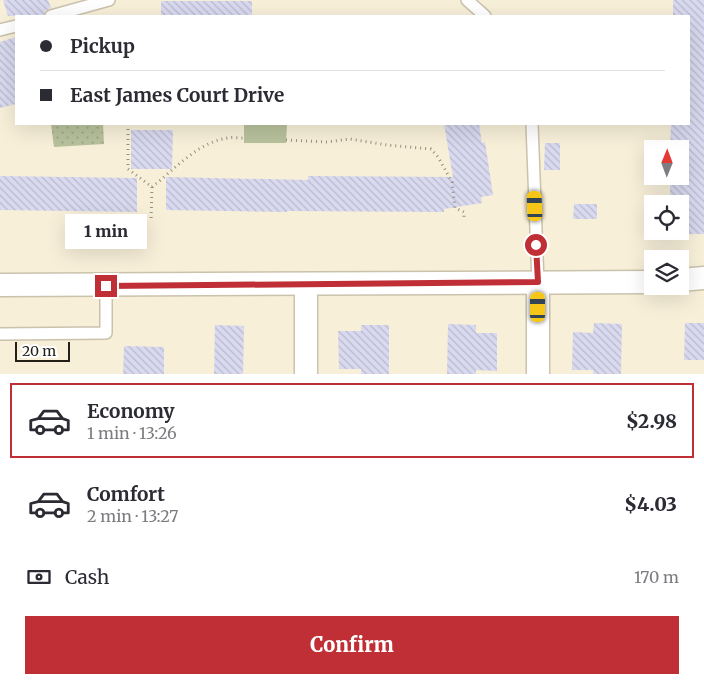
<!DOCTYPE html>
<meta charset="utf-8">
<style>
body{margin:0;font-family:Merriweather,serif;background:#f2f2f3;color:#2b2b33;height:100vh;display:flex;flex-direction:column;font-size:19px;white-space:nowrap}
*{box-sizing:border-box;margin:0}
p{font-size:16px;color:#7c7c81}
.icon{flex:none;width:28px;height:28px;fill:none;stroke:currentColor;stroke-width:2;stroke-linecap:round;stroke-linejoin:round}
.map{position:relative;height:374px;overflow:hidden}
.drawer{display:flex;flex-direction:column;background:#fff;flex:1}
.drawer>*{flex:none}
.hud{position:absolute;left:15px;top:15px;width:675px;height:110px;border-radius:0px;box-shadow:0 5px 20px #0002;display:grid;align-content:center;height:110px;padding:0 25px;background:#fff}
.needle{width:32px;rotate:1deg}
.buttons{position:absolute;left:644px;top:140px;display:grid;gap:10px}
.buttons a{display:grid;place-items:center;width:45px;height:45px;border-radius:0px;background:#fff;box-shadow:0 5px 20px #0002;font-size:25px}
.scale{position:absolute;left:15px;bottom:12px;width:55px;box-sizing:border-box;padding-left:5px;border:2px solid #232018;border-top:0;font-size:14px;line-height:18px;white-space:nowrap;color:#232018;-webkit-text-stroke:4px #fff;paint-order:stroke}
.end{position:absolute;width:22px;height:22px;margin:-11px;border:6px solid #bf2f35;background:#fff;box-shadow:0 0 0 2px #fff}
.from{border-radius:50%}
.bubble{position:absolute;height:35px;border-radius:0px;background:#fff;box-shadow:0 5px 20px #0002;font-size:16px;font-weight:800;line-height:35px;text-align:center}
.car{position:absolute;width:15px;height:30px;margin:-15px -8px;border-radius:6px;box-shadow:0 0 4px 1px #0007;background:linear-gradient(#f5c518 24%,#345 0 40%,#f5c518 0 76%,#345 0 86%,#f5c518 0)}
.hud b{display:flex;align-items:center;gap:18px;height:48px;font-size:19px}
.hud b+b{border-top:1px solid #e1e1e2}
.hud i{width:12px;height:12px;background:#2b2b33}
ul{padding:9px 0 0;list-style:none}
li{display:flex;align-items:center;gap:15px;height:75px;margin:0 10px 8px;padding:0 15px;border:2px solid transparent;border-radius:0px}
li div{flex:1}
li b{display:block;font-size:19px}
li em{font-style:normal;font-weight:800}
li.selected{border-color:#bf2f35}
li>.icon{width:45px;height:45px;stroke-width:1.5}
.pay{display:flex;align-items:center;gap:12px;height:55px;padding:0 25px;font-size:19px}
.pay p{margin-inline-start:auto}
.action{display:flex;gap:10px;margin-top:auto;padding:10px 25px}
.action a{flex:1;height:58px;border-radius:0px;background:#bf2f35;color:#fff;font-size:20px;font-weight:800;line-height:58px;text-align:center}
.map>svg:first-child{display:block}
</style>
<div class="map">
<svg width="704" height="374" viewBox="0 0 704 374">
<defs>
<pattern id="green-dots" width="8" height="8" patternUnits="userSpaceOnUse" patternTransform="scale(1.25)"><rect width="8" height="8" fill="#b8c19c"/><path d="M2 2h.1M6 6h.1" fill="none" stroke="#9ea686" stroke-width="1.8" stroke-linecap="round"/></pattern>
<pattern id="building-back-hatch" width="6" height="6" patternUnits="userSpaceOnUse" patternTransform="scale(1.25)"><rect width="6" height="6" fill="#d9d9f0"/><path d="M-1 5l2 2M0 0l6 6M5-1l2 2" fill="none" stroke="#babacd"/></pattern>
</defs>
<rect width="100%" height="100%" fill="#f7efd8"/>
<path fill="url(#green-dots)" d="M 51,124 L 103,124 L 104,144 L 54,147 Z"/>
<path fill="#b8c19c" d="M 244,124 L 287,124 L 286,143 L 244,143 Z"/>
<g fill="url(#building-back-hatch)">
<path d="M 3,0 L 48,0 L 51,8 L 45,11 L 44,16 L 8,16 Z"/>
<path d="M 673,0 L 704,0 L 704,234 L 669,234 L 669,231 L 680,231 L 680,204 L 670,204 L 670,177 L 680,178 L 680,149 L 670,149 L 671,124 L 689,124 L 689,16 L 673,16 Z"/>
<rect x="161" y="1" width="91" height="14"/>
<path d="M 16,37 L 16,104 L 0,108 L 0,42 Z"/>
<path d="M 444,124 L 479,124 L 482,143 L 485,142 L 493,195 L 481,197 L 482,203 L 444,209 L 444,212 L 287,211 L 287,212 L 166,210 L 166,177 L 308,180 L 308,176 L 453,177 Z"/>
<path d="M 131,130 L 173,130 L 172,169 L 131,169 Z"/>
<path d="M 545,143 L 560,143 L 560,170 L 544,170 Z"/>
<path d="M 0,176 L 137,178 L 137,212 L 0,210 Z"/>
<path d="M 574,204 L 597,204 L 597,219 L 573,219 Z"/>
<path d="M 594,323 L 622,324 L 621,374 L 593,374 L 593,370 L 572,370 L 573,332 L 593,333 Z"/>
<path d="M 685,323 L 704,323 L 704,360 L 684,360 Z"/>
<path d="M 448,324 L 476,325 L 476,333 L 497,333 L 497,371 L 476,370 L 476,374 L 447,374 Z"/>
<path d="M 215,325 L 244,326 L 243,374 L 214,374 Z"/>
<path d="M 361,325 L 389,325 L 389,374 L 361,374 L 361,369 L 339,369 L 338,331 L 361,331 Z"/>
<path d="M 124,346 L 164,347 L 164,374 L 123,374 Z"/>
</g>
<g fill="none" stroke-linecap="round" stroke-linejoin="round">
<g stroke="#cac2ac" stroke-width="14">
<g id="service">
<path d="M 467,0 L 485,16"/>
<path d="M 51,16 L 109,0"/>
<path d="M 0,30 L 16,26"/>
<path d="M 532,124 L 538,283"/>
<path d="M 0,334 L 106,333 L 106,285"/>
</g>
</g>
<g stroke="#cac2ac" stroke-width="25">
<g id="minor">
<path d="M 680,280 L 704,278"/>
<path d="M 538,283 L 538,374"/>
<path d="M 0,285 L 652,282"/>
<path d="M 306,374 L 306,285"/>
</g>
</g>
<g stroke="#979181" stroke-width="3" stroke-dasharray="1 4" stroke-linecap="butt">
<path d="M 128,124 L 128,169 L 152,187 L 151,222"/>
<path d="M 286,140 L 327,142 L 350,139 L 387,145 L 431,149 L 438,157 L 452,182 L 455,208 L 464,212 L 464,220"/>
<path d="M 152,187 C 175,169 198,142 228,138 C 233,137 239,138 244,138"/>
</g>
<use href="#service" stroke="#fff" stroke-width="11"/>
<use href="#minor" stroke="#fff" stroke-width="22"/>
</g>
<g fill="none" stroke-linecap="round" stroke-linejoin="round">
<path stroke="#bf2f35" stroke-width="6" d="M 106,286 L 538,282 L 536,245"/>
</g>
</svg>
<div class="buttons">
<a><svg class="needle" viewBox="-14 -14 28 28"><path d="M0-13l5 13h-10z" fill="#e53935"/><path d="M0 13l5-13h-10z" fill="#7c7c81"/></svg></a>
<a><svg class="icon" aria-label="locate" viewBox="0 0 24 24"><circle cx="12" cy="12" r="6"/><path d="M12 2v4M12 18v4M2 12h4M18 12h4"/></svg></a>
<a><svg class="icon" aria-label="layers" viewBox="0 0 24 24"><path d="M12 4l9 5-9 5-9-5zM3 14l9 5 9-5"/></svg></a>
</div>
<div class="scale">20 m</div>
<i class="end from" style="left:536px;top:245px"></i>
<i class="end" style="left:106px;top:286px"></i>
<div class="bubble" style="left:65px;top:214px;width:82px">1 min</div>
<i class="car" style="left:535px;top:206px;rotate:358deg"></i>
<i class="car" style="left:538px;top:307px;rotate:0deg"></i>
<div class="hud">
<b><i class="from"></i>Pickup</b>
<b><i></i>East James Court Drive</b>
</div>
</div>
<section class="drawer">
<ul>
<li class="selected"><svg class="icon" aria-label="car" viewBox="0 0 24 24"><path d="M5 17H2v-5l4-1 3-4h7l3 4 3 1v5h-3M9 17h6M6 11h13"/><circle cx="7" cy="17" r="2"/><circle cx="17" cy="17" r="2"/></svg><div><b>Economy</b><p>1 min · 13:26</p></div><em>$2.98</em></li>
<li><svg class="icon" aria-label="car" viewBox="0 0 24 24"><path d="M5 17H2v-5l4-1 3-4h7l3 4 3 1v5h-3M9 17h6M6 11h13"/><circle cx="7" cy="17" r="2"/><circle cx="17" cy="17" r="2"/></svg><div><b>Comfort</b><p>2 min · 13:27</p></div><em>$4.03</em></li>
</ul>
<div class="pay"><svg class="icon" aria-label="cash" viewBox="0 0 24 24"><path d="M3 7h18v10H3z"/><circle cx="12" cy="12" r="2"/></svg>Cash<p>170 m</p></div>
<div class="action"><a>Confirm</a></div>
</section>
